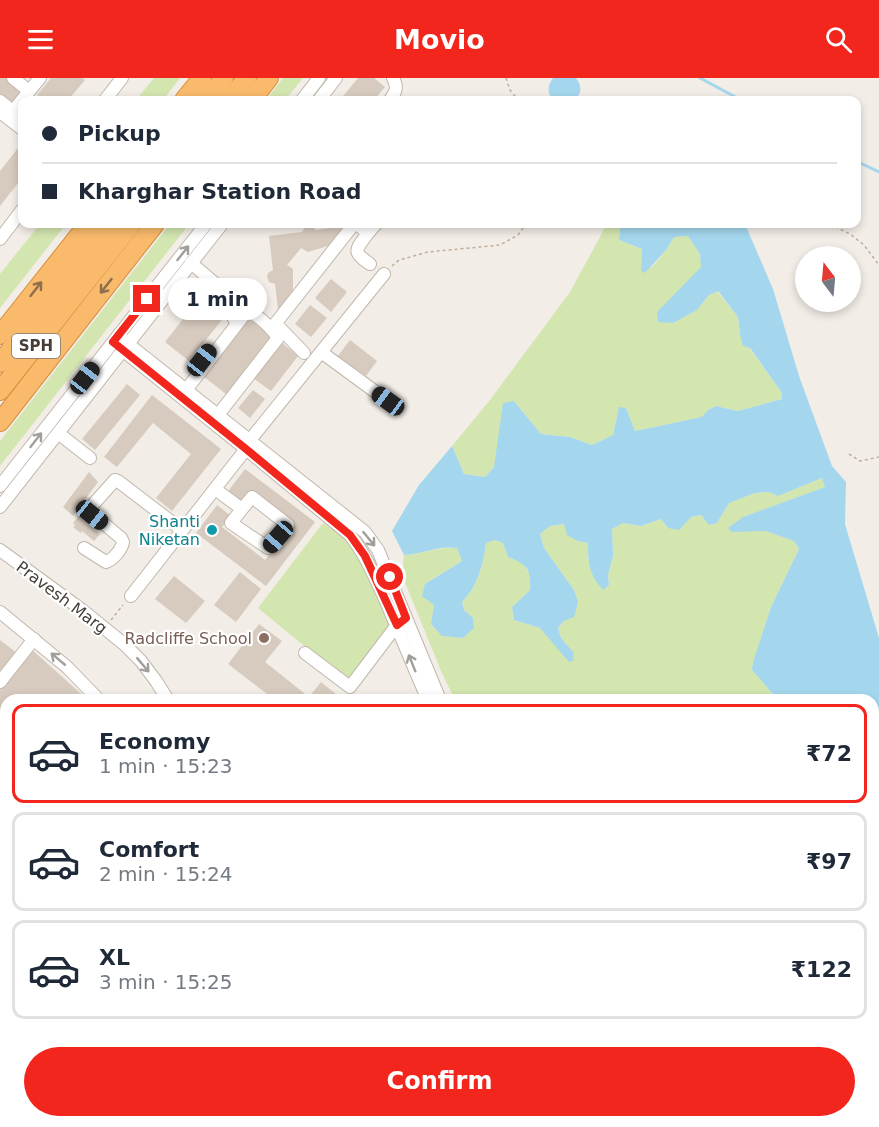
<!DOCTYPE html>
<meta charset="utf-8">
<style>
body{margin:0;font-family:"DejaVu Sans",sans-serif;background:#f6f6f7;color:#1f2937;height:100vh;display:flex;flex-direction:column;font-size:22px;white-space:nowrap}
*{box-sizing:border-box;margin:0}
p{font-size:20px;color:#747a83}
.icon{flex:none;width:33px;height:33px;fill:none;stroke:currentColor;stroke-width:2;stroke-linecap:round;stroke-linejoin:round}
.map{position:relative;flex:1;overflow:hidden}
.panel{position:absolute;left:0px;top:616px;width:879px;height:434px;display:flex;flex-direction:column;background:#fff;border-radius:18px 18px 0 0;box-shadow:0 3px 9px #0003}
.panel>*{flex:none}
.hud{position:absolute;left:18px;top:18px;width:843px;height:132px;border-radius:12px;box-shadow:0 3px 9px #0003;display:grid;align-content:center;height:132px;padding:0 24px;background:#fff}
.needle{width:39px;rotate:344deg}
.buttons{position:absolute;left:795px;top:168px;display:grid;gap:12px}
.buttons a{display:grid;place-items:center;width:66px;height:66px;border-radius:50%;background:#fff;box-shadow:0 3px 9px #0003;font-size:30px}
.end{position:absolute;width:27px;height:27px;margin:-14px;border:8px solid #f3261d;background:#fff;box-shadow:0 0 0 3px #fff}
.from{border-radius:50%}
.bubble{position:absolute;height:42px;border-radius:21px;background:#fff;box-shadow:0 3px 9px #0003;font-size:20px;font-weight:600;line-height:42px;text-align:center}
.car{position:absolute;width:18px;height:36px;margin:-18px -9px;border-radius:8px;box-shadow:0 0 4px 2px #0007;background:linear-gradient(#222 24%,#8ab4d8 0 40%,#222 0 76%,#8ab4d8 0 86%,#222 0)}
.hud b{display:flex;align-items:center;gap:21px;height:57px;font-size:22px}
.hud b+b{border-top:2px solid #e0e1e3}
.hud i{width:15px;height:15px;background:#1f2937}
ul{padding:10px 0 0;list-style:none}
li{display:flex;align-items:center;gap:18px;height:99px;margin:0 12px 9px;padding:0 12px;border:3px solid #e0e1e3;border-radius:12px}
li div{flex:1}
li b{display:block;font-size:22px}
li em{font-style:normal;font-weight:600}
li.active{border-color:#f3261d}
li>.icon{width:54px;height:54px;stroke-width:1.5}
.action{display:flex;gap:12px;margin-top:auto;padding:12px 24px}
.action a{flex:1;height:69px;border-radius:36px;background:#f3261d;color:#fff;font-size:24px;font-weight:600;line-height:69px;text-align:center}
header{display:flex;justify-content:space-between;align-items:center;height:78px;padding:0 24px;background:#f3261d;color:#fff;font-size:27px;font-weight:600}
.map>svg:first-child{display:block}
</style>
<header><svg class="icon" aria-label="menu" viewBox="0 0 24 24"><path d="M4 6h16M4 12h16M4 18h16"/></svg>Movio<svg class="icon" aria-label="search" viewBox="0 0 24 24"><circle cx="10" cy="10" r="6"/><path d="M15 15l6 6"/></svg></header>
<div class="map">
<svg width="879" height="1049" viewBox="0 0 879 1049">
<rect width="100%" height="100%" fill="#f2ede6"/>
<g fill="#d3e6b0">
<path d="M 154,0 L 180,0 L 163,22 L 136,22 Z"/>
<path d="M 283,0 L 303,0 L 285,22 L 266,22 Z"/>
<path d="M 40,146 L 66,146 L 0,230 L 0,196 Z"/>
<path d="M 170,146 L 189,146 L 0,388 L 0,363 Z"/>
<path d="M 607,146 L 625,146 L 620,151 L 619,162 L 642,171 L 641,192 L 652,189 L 667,171 L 674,159 L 688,158 L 700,176 L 702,189 L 681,211 L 697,232 L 709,217 L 717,213 L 738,239 L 740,257 L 782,315 L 782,321 L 738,333 L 716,328 L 708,332 L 703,339 L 635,353 L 626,330 L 617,338 L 613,357 L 592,367 L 570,359 L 541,356 L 514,323 L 494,389 L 485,399 L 464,396 L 452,368 L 490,322 L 570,214 Z"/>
<path d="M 822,400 L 826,409 L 743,439 L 766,453 L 794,463 L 799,471 L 771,529 L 753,585 L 752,592 L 778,622 L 455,622 L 441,593 L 402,497 L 404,477 C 423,476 439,468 457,470 L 462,483 L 425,506 L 434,527 L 431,547 L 443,558 L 463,560 L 474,549 L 473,540 L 464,532 L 462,524 C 478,508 483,487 486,465 L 495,462 L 503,465 L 508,479 L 522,484 L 530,497 L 530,512 L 512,529 L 514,542 L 540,550 L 573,575 L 561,560 L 558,550 L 564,543 L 574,512 L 544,470 L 540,456 L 550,448 L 564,446 L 578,463 L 588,465 L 588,482 L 609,507 L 608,497 L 613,478 L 612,451 L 623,445 L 641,448 L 661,441 L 668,450 L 691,439 L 701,437 L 709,447 L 717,445 L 729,425 L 755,415 L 769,414 L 778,418 Z"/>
<path d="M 323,445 L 349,462 L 362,485 L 390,550 L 348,604 L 258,530 Z"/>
<path d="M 879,706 L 879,1048 L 867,1044 L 873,1044 L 873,709 Z"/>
<path d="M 6,749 L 6,833 L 0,828 L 0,757 Z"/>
</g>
<g fill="#a4d7ee">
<path d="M 553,0 L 576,0 C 582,8 582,15 575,22 L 553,22 C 547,15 547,8 553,0 Z"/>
<path d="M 625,146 L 745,146 L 773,211 L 799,298 L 832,388 L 846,404 L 845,446 L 879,560 L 879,706 L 873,709 L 873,622 L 778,622 L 752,592 L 753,584 L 771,529 L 799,471 L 794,463 L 766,453 L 732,454 L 728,450 L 743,439 L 825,409 L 822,400 L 778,418 L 769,414 L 755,415 L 729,425 L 717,445 L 709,447 L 701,437 L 691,439 L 679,452 L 668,450 L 661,441 L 641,448 L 623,445 L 612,451 L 613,478 L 608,497 L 609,507 L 603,512 C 589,496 588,486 588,465 L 578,463 L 567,457 L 564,446 L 550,448 L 540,456 L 544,470 L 574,512 L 578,524 L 574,539 L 564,543 L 558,550 L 561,560 L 573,574 L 574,582 L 569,584 L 540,550 L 514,542 L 512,529 L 530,512 C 531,491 528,487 508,479 L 503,465 L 495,462 L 486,465 C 483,487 478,508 462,524 L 464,532 L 473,540 L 474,550 L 463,560 L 442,558 L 431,546 L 434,527 L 422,518 L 425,506 L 462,483 L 457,470 C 439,467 423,476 404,477 L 392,453 L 419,407 L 452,368 L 464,396 L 485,399 L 494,389 L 503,325 L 514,323 L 541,356 L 570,359 L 592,367 L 613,357 L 619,329 L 626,330 L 635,353 L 702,339 L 708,332 L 716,328 L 738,333 L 782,321 L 782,315 L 750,270 L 743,268 L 740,257 L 738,239 L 718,213 L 709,217 L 697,232 L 673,245 L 658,244 L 657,234 L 701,189 L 700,176 L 688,158 L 674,159 L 667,171 L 645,195 L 641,193 L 642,171 L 619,162 L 620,151 Z"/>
</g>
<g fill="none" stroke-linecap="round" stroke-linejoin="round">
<g stroke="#a4d7ee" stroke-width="3">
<path d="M 700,0 L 741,22"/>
<path d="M 856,83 L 879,94"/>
</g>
</g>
<g fill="#d7cbbf">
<path d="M 0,0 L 10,0 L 23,11 L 12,25 L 0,16 Z"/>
<path d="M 51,0 L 82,0 L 85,2 L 68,22 L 44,22 L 37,17 Z"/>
<path d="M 358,0 L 374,0 L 385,9 L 374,22 L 340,22 Z"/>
<path d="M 22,65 L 22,100 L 0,128 L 0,93 Z"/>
<path d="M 308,148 L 312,148 L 316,152 L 344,148 L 328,168 L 308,174 L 301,170 L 287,187 L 293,191 L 293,213 L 278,232 L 275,206 L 269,204 L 267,199 L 268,195 L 273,192 L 269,158 L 302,154 L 305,149 Z"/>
<path d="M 331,201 L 347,214 L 331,234 L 315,220 Z"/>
<path d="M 208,209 L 233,228 L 189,283 L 165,264 Z"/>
<path d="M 310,227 L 327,240 L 311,259 L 295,246 Z"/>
<path d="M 248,240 L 271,258 L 226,316 L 203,298 Z"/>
<path d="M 350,262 L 377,283 L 366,298 L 338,278 Z"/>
<path d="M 281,264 L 298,278 L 271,313 L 253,300 Z"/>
<path d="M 127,306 L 140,317 L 95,372 L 82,361 Z"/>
<path d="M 253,312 L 265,321 L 250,340 L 238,330 Z"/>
<path d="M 152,317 L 221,371 L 172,433 L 156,420 L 191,376 L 153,345 L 117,389 L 104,379 Z"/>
<path d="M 245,391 L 315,444 L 266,508 L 196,455 L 217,427 L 231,438 L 222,449 L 265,482 L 292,446 L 249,414 L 240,426 L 226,416 Z"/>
<path d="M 89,394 L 98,404 L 73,438 L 63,429 Z"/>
<path d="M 79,438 L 81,440 L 84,439 L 90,444 L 89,446 L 100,456 L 94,463 L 82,453 L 81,455 L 73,449 L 75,447 L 73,445 Z"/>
<path d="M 240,494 L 261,511 L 236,544 L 214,527 Z"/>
<path d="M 174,498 L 205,523 L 186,545 L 155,521 Z"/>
<path d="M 259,546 L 282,563 L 265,584 L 309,619 L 321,604 L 342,621 L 341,622 L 275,622 L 228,586 Z"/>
<path d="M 0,562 L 17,575 L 0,595 Z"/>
<path d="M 31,571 L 88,622 L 6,622 L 6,694 L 0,689 L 0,612 Z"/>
</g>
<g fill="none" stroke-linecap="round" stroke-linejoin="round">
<g stroke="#c1b7ac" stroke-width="14">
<g id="minor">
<path d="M 13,0 L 29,13"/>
<path d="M 105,22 L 122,0"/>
<path d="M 302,22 L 319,0"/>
<path d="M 319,22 L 336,0"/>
<path d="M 390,22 C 396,14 398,9 393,0"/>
<path d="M 0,23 L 22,41"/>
<path d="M 13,33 L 40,0"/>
<path d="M 0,34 L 22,51"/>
<path d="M 357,146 L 368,155 L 376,146"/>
<path d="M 368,155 C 356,172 351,173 370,186"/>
<path d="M 0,161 L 22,132"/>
<path d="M 191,185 L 238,225 L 241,231 L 234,241"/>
<path d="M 275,246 L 354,146"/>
<path d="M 276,246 L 304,275"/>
<path d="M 118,258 L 365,454 L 378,472 L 440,622"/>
<path d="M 125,274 L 246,371 L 350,457 C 365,476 374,497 384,519 C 399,553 413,588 428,622"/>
<path d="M 321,274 L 388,323"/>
<path d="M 186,312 L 244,237 C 246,236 247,235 249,235 C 257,235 274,253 278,260 L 218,337"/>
<path d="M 58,355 L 90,380"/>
<path d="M 0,408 L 206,146"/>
<path d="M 215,411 L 242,431 L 231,445 L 268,470 L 288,447 L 252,419 L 242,431"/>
<path d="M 0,429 L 222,146"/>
<path d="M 84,470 L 106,484 C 113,482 122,471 123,464 L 121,460 L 90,434 L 90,430 L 115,402 L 118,403 L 182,452"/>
<path d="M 0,472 L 82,532 L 124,566 L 141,583 L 156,603 L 168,622"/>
<path d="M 131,518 L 246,371 L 250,362 L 384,196"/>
<path d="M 0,534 L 67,589 L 99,622"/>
<path d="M 305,575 L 350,609 L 397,547 L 402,543"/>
<path d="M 0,604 L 34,561"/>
<path d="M 0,845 L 6,850"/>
<path d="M 0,862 L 6,866"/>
<path d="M 0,920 L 6,918"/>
<path d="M 0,933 L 6,931"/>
<path d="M 855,1044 L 869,1049"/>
</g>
</g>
<g stroke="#d88d3b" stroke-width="20">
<g id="highway">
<path d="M 184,22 L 202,0"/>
<path d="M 207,22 L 224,0"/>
<path d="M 229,22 L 247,0"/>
<path d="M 252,22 L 269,0"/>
<path d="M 0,257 L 88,146"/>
<path d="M 0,285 L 110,146"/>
<path d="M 0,313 L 132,146"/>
<path d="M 0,344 L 155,146"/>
</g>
</g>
<g stroke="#bfae9b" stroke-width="1.5" stroke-dasharray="3 3" stroke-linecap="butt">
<path d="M 506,0 L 510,12 L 518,22"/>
<path d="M 830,146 L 850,156 L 864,167 L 879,187"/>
<path d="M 392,188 L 399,182 L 428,174 L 500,167 L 518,157 L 526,146"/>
<path d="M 849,376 L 860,383 L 879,379"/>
<path d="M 111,542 L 123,527"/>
<path d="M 145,1044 L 147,1049"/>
<path d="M 54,1049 L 69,1044"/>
<path d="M 441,1049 L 441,1044"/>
</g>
<use href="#minor" stroke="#fff" stroke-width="12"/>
<use href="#highway" stroke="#f9ba6b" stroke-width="18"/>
<g stroke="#959595" stroke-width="5">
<g id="rail">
<path d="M 0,980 L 6,978"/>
<path d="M 730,1044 L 740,1049"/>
<path d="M 746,1044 L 756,1049"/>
</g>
</g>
<use href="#rail" stroke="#fff" stroke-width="3" stroke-dasharray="9" stroke-linecap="butt"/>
</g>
<defs><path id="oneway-shaft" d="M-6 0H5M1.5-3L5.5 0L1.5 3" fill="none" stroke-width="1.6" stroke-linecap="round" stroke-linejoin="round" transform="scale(1.5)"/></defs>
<g stroke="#a29e9a">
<use href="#oneway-shaft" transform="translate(183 175) rotate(-52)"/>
<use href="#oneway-shaft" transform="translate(36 362) rotate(-52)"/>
<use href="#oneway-shaft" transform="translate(369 461) rotate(51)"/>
<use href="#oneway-shaft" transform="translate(58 581) rotate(-140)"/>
<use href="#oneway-shaft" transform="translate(412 585) rotate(-112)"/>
<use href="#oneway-shaft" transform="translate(143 587) rotate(50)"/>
</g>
<g stroke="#8d6f4b">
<use href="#oneway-shaft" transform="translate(106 208) rotate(128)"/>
<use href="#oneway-shaft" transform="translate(36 211) rotate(-52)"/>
</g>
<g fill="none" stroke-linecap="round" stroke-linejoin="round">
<path stroke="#f3261d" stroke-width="8" d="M 147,221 L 113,264 L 246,371 L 350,457 L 365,478 L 397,547 L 406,540 L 390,499"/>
</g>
<circle fill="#0f9aa8" stroke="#fff" stroke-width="2" cx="212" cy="452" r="6"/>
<circle fill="#8d6e63" stroke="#fff" stroke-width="2" cx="264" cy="560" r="6"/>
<g text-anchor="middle" stroke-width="4.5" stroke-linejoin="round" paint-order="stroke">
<rect fill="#fff" stroke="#7d7772" stroke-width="1.5" x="12" y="256" width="48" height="24" rx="4.5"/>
<g font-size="15" font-weight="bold" fill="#453d36">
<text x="36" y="273">SPH</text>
</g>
<g font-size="16" fill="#0d838f" stroke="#fff" text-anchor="end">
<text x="200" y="449">Shanti<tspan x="200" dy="18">Niketan</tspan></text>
</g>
<g font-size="16" fill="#453d36" stroke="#fff">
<text transform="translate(62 519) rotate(37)" y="6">Pravesh Marg</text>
</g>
<g font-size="16" fill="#785e54" stroke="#fff" text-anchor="end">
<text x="252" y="566">Radcliffe School</text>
</g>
</g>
</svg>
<div class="buttons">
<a><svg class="needle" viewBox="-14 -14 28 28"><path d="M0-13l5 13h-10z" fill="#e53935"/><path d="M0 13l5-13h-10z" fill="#747a83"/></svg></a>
</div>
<i class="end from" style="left:390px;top:499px"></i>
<i class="end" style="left:147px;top:221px"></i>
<div class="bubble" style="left:168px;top:200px;width:99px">1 min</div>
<i class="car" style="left:202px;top:282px;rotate:38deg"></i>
<i class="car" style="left:85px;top:300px;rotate:38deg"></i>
<i class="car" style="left:388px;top:323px;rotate:306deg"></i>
<i class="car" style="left:92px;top:437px;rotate:129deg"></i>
<i class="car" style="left:278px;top:459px;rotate:221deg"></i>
<div class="hud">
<b><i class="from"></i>Pickup</b>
<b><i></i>Kharghar Station Road</b>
</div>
<section class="panel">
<ul>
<li class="active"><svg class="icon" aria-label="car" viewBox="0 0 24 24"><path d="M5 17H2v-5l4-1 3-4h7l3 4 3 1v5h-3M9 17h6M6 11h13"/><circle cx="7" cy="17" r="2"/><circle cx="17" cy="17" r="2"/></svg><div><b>Economy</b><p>1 min · 15:23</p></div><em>₹72</em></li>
<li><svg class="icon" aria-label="car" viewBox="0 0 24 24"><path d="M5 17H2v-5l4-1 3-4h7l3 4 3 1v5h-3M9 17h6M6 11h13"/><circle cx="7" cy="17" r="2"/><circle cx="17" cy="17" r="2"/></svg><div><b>Comfort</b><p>2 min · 15:24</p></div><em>₹97</em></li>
<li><svg class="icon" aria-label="car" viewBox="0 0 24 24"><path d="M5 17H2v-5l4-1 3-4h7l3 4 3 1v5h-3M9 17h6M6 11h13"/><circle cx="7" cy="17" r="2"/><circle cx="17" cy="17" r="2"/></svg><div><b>XL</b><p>3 min · 15:25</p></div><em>₹122</em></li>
</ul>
<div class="action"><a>Confirm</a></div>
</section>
</div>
